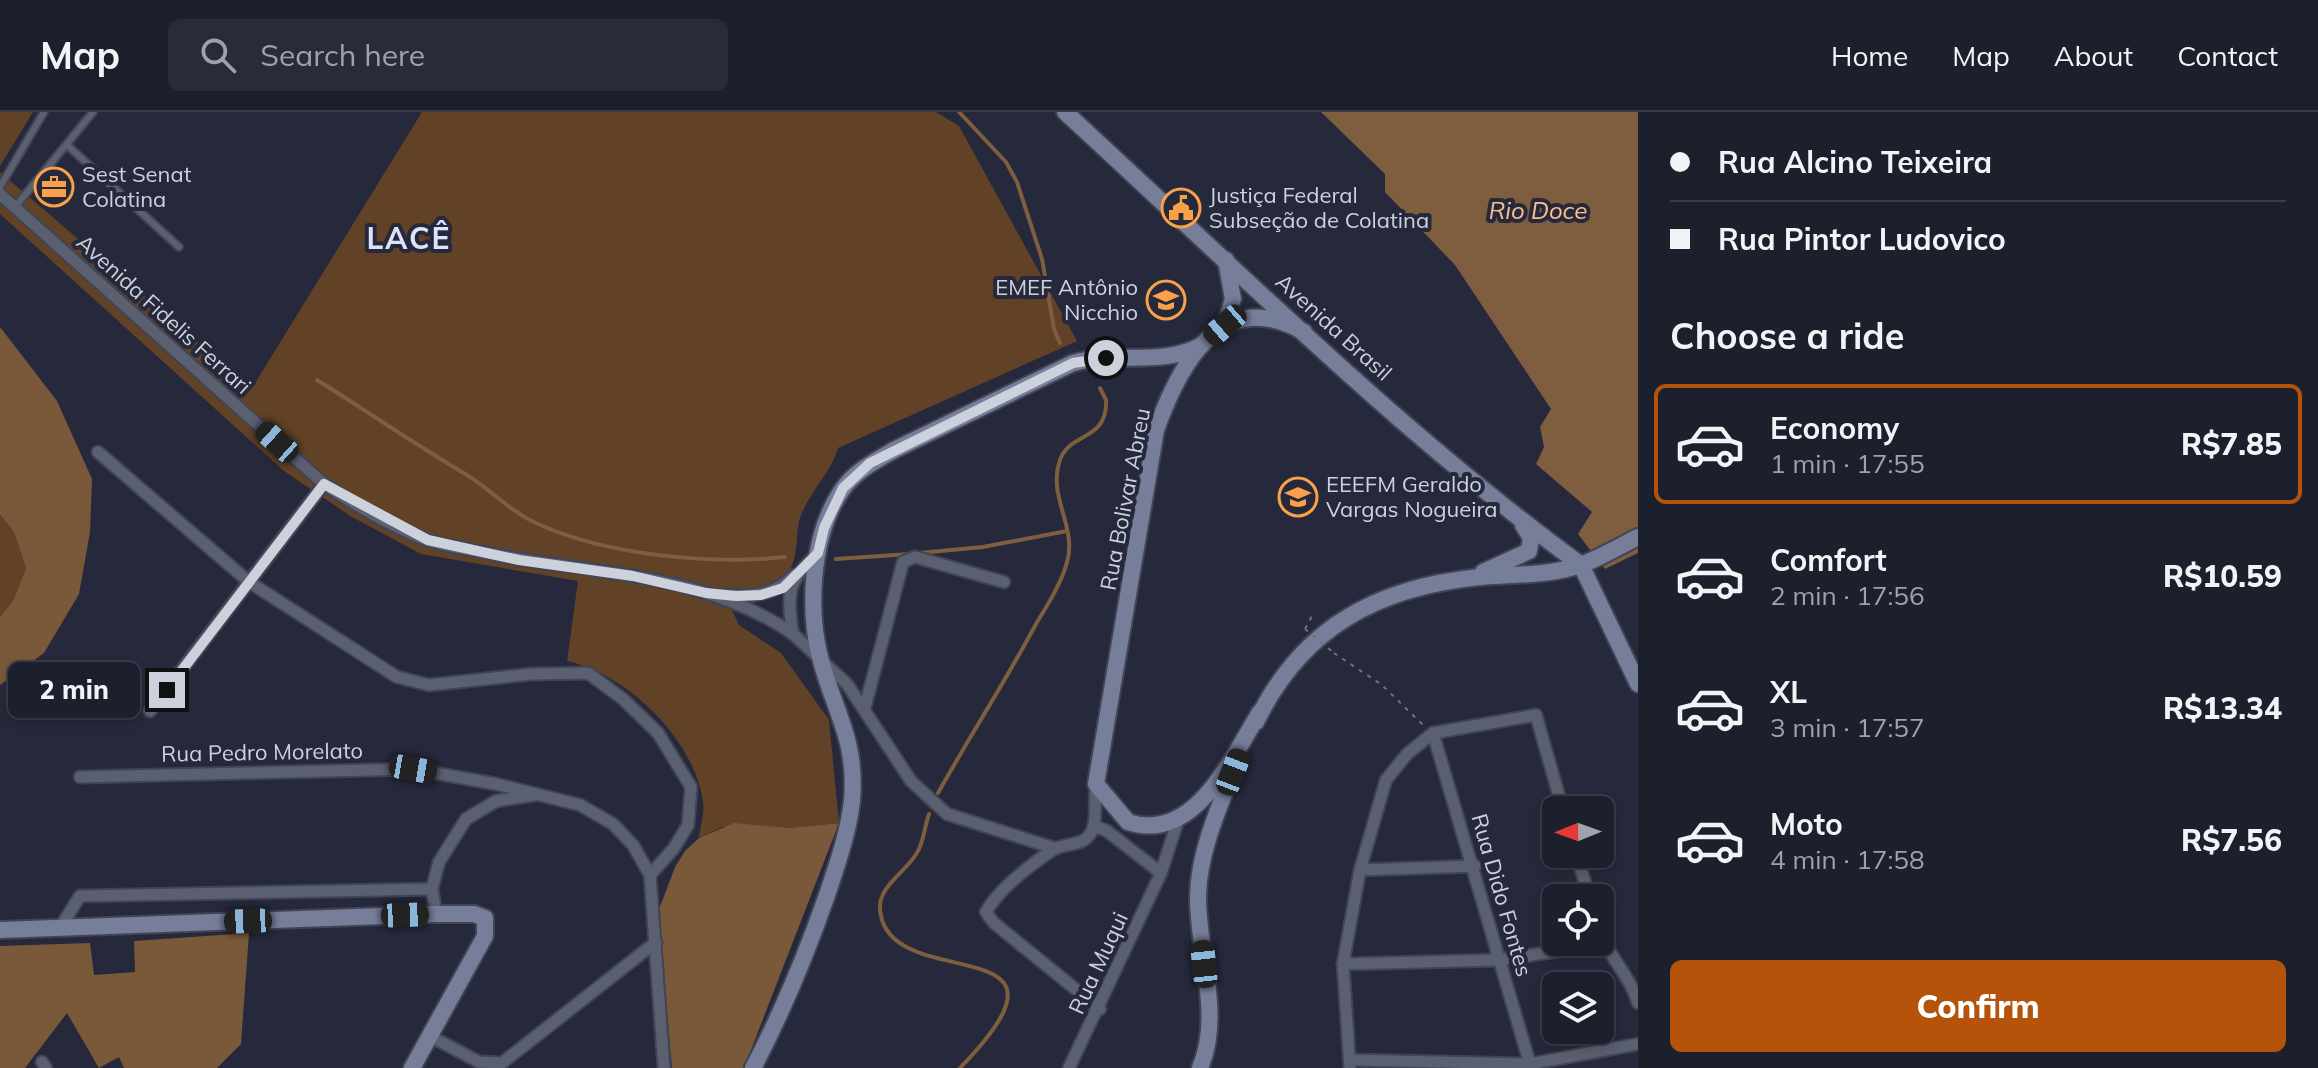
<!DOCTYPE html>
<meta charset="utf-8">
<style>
body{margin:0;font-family:Mulish,sans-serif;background:#292c38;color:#f1f3f6;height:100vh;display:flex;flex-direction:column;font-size:30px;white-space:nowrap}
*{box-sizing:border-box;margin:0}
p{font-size:26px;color:#a0a2a9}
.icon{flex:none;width:44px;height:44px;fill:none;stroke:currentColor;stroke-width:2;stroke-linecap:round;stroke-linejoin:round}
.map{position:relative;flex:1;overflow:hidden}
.sheet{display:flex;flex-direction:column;background:#1c1f2c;width:680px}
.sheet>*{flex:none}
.hud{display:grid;align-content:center;height:176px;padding:0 32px;background:#1c1f2c}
.needle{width:52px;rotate:269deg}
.tools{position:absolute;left:1542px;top:684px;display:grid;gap:16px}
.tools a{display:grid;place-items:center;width:72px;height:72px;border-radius:12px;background:#1c1f2c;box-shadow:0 4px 12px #0003,0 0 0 2px #3a3d48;font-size:40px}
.end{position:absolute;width:36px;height:36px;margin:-18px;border:10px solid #cdd1dc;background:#111;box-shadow:0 0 0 4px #111}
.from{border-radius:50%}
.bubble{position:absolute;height:56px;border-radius:12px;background:#1c1f2c;box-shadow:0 4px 12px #0003,0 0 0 2px #3a3d48;font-size:26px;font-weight:800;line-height:56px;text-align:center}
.car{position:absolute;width:24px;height:48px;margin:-24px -12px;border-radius:10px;box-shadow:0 0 6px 2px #0007;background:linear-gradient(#222 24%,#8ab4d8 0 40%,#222 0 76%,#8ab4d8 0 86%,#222 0)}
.hud b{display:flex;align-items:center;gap:28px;height:76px;font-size:30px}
.hud b+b{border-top:2px solid #3a3d48}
.hud i{width:20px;height:20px;background:#f1f3f6}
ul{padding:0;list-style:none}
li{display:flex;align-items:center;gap:24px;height:120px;margin:0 16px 12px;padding:0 16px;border:4px solid transparent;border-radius:12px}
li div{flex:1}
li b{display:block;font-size:30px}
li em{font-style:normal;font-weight:800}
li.active{border-color:#b45309}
li>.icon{width:72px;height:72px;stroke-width:1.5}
h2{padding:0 32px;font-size:36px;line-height:96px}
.primary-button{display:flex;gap:16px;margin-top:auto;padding:16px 32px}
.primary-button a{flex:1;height:92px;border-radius:12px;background:#b45309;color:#fff;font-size:32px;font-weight:800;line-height:92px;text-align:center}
header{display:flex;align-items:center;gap:48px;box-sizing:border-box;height:112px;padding:0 40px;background:#1c1f2c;border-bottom:2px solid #3a3d48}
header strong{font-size:38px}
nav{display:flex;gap:44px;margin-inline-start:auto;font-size:28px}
.search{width:560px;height:72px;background:#292c38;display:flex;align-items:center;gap:20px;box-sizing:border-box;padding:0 28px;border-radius:12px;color:#a0a2a9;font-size:30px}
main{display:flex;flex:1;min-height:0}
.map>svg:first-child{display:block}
</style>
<header>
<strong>Map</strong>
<div class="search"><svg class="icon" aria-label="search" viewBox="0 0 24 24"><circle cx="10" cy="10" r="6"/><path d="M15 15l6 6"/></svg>Search here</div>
<nav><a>Home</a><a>Map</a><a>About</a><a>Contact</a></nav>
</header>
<main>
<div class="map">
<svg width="1638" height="956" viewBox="0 0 1638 956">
<rect width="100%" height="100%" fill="#25293b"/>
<g fill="#614227">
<path d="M 0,0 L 33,0 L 0,54 Z"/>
<path d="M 422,0 L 936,0 L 959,14 L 1077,229 L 838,336 C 831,361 809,380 800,406 C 795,422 799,447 788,460 C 774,477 746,479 730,494 L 739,513 L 781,541 L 829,608 L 839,711 L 790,716 L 722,715 L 699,726 C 700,715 705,700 703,689 C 694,627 627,562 567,549 L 578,469 L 421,442 L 352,405 L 284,359 L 0,102 L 0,60 L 252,276 Z"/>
<path d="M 0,403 L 14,420 L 26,456 L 13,489 L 0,505 Z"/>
</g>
<g fill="#7a583a">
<path d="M 0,215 L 57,289 L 92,367 L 90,420 L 79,482 L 44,541 L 0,573 L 0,505 L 13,489 L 26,456 L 14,420 L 0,403 Z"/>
<path d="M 734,711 L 790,716 L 839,711 L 744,956 L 672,956 L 658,800 L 675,755 L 685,739 L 699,726 Z"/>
<path d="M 249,821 L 241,932 L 217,956 L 124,956 L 119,945 L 99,956 L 67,901 L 25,956 L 0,956 L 0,834 L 90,831 L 94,863 L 135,860 L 134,829 Z"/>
</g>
<path fill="#7f5d3f" d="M 1321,0 L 1638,0 L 1638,441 L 1605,457 L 1578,422 L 1592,400 L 1536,352 L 1544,335 L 1540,315 L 1551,297 L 1455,153 L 1385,80 L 1385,62 Z"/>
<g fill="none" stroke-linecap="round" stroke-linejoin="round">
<g stroke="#7f5d3f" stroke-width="4">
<path d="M 959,0 L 1006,50 L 1017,70 L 1042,147 L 1054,217 L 1060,231"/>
<path d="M 317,268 C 367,299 416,333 467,363 C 491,378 511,400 538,412 C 606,443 711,453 785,445"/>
<path d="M 919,441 L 983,435 L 1067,419"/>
<path d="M 836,447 L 910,442"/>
<path d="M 938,681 C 970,624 1005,570 1036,512 C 1048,492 1063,469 1068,446 C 1075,413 1049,385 1059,351 C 1067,319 1108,331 1106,288 L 1100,276"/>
<path d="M 929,702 C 925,713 924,726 919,737 C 910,758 878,773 880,797 C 886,886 1101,811 960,956"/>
</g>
<g stroke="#404455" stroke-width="10">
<g id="lane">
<path d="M 67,33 L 179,135"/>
<path d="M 0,75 L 44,0"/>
<path d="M 15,95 L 93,0"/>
</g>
</g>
<g stroke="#404455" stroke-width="15">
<g id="street">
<path d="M 0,82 L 324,372 C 355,393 392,415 427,428 C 444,434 463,436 481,440 C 584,462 703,459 793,522"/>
<path d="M 98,340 L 249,470 L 397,565 L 429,573 L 532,562 L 588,561 L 623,587 L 658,621 L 691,675 L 688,713 L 674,736 L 650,763 L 664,956"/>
<path d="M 818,441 C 788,468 786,482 793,522 L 847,572 L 911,669 L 947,702 L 1054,736"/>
<path d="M 722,483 C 751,485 774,484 794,463"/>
<path d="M 865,595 L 903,450 L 915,445 L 1004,470"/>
<path d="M 150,599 L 324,372"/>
<path d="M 1433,621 L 1531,956"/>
<path d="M 80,665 L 413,657 L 496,672 L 580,693 L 613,712 L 633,733 L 650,763"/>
<path d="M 1096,672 C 1094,686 1097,705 1093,716 C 1086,737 1064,729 1051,739 C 1029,754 999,777 986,800 L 994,811 L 1100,897"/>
<path d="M 1094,714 L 1107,719 L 1161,761"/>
<path d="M 1576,742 L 1590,786"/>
<path d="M 1360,758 L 1475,754"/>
<path d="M 436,802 L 432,777 L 439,750 L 466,707 L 496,689 L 534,683"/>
<path d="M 60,816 L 80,784 L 432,777"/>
<path d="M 1600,818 C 1608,845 1630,863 1638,891"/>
<path d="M 1343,852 L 1498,848 L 1605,832"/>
<path d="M 428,923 L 479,950 L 502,951 L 656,830"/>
<path d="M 1351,948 L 1530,952 L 1638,932"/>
<path d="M 42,950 L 46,956"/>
<path d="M 1069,956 L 1161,761 L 1178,708"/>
<path d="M 1350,956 L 1343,852 L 1360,758 L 1386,668 L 1407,642 L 1433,621 L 1536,603 L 1563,698"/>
</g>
</g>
<g stroke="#404455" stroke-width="20">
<g id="secondary">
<path d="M 1065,0 C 1233,154 1397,318 1581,453"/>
<path d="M 1225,213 L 1233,187 L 1226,148"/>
<path d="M 1581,453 L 1638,572"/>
<path d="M 1483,460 L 1529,439 L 1531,426 L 1523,413"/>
<path d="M 1260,600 C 1232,645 1195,732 1128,710 L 1096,672 L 1156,318 C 1180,251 1222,173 1304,220"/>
<path d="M 1256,610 C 1302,515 1378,475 1480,465 C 1513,462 1552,464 1583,452 C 1602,445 1620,434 1638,425"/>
<path d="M 0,818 L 436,802 L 474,802 L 485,806 L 485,824 L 412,956"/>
<path d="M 753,956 C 783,899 806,843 827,783 C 837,753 848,722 852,689 C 857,629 836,603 821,549 C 807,498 811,423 842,378 C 854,360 875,349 894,338 L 1073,251 C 1117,239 1162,255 1202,233"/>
<path d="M 1200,956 C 1223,903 1197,839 1198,783 C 1199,739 1220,693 1236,652"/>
</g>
</g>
<g stroke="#6e7281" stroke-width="2" stroke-dasharray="4 6" stroke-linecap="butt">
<path d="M 1305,517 L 1313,502"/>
<path d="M 1334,541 L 1382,573 L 1423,613"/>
</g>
<use href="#lane" stroke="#5b6071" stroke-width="6"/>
<use href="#street" stroke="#5b6071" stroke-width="11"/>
<use href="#secondary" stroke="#777e99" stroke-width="16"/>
<path stroke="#6e7281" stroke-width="2" stroke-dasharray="4 6" stroke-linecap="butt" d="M 1305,517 L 1334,541"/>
</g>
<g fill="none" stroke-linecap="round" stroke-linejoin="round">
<path stroke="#cdd1dc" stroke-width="10" d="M 167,578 L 324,372 L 428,428 L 519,448 L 633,464 L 706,481 L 736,484 L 761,483 L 783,476 L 818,441 L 824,416 L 843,376 L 870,351 L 1073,251 L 1106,246"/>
</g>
<defs>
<g id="office-ring" transform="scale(2)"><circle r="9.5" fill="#25293b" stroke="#f8a14a" stroke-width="1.5"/><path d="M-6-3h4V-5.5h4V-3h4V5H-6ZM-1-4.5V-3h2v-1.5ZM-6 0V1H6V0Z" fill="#f8a14a"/></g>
<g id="civic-ring" transform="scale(2)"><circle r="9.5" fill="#25293b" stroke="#f8a14a" stroke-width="1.5"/><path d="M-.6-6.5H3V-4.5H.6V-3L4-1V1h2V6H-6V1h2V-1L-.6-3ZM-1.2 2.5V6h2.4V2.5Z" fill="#f8a14a"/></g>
<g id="school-ring" transform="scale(2)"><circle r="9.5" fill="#25293b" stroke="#f8a14a" stroke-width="1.5"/><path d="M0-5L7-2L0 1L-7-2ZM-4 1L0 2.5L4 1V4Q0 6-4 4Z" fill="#f8a14a"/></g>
</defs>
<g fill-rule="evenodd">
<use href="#office-ring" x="54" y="75"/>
<use href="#civic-ring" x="1181" y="96"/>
<use href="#school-ring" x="1166" y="188"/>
<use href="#school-ring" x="1298" y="385"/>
</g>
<g text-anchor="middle" stroke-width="8" stroke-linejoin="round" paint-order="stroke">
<g font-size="22" fill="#cdd1dc" stroke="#25293b" text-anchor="start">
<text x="82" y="70">Sest Senat<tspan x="82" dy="25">Colatina</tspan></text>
<text x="1209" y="91">Justiça Federal<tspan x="1209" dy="25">Subseção de Colatina</tspan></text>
<text x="1138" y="183" text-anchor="end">EMEF Antônio<tspan x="1138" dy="25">Nicchio</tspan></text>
<text x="1326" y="380">EEEFM Geraldo<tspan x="1326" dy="25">Vargas Nogueira</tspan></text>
</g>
<g font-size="22" fill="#cdd1dc" stroke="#25293b">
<text transform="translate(164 202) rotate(42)" y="8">Avenida Fidelis Ferrari</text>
<text transform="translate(1334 215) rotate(42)" y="8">Avenida Brasil</text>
<text transform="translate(1125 387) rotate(-79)" y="8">Rua Bolivar Abreu</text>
<text transform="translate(262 640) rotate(-1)" y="8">Rua Pedro Morelato</text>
<text transform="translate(1502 783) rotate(74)" y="8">Rua Dido Fontes</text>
<text transform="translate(1098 851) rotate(-65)" y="8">Rua Muqui</text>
</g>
<g font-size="24" font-style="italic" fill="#f9c08e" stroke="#25293b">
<text x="1538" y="107">Rio Doce</text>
</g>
<g font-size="30" font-weight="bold" letter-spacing="2" fill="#dde3fb" stroke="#25293b">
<text x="409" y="137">LACÊ</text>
</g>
</g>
</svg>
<div class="tools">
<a><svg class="needle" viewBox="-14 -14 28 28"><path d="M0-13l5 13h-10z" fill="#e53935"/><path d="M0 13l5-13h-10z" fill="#a0a2a9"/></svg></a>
<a><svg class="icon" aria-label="locate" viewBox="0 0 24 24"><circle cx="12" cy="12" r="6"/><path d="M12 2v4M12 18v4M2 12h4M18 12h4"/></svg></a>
<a><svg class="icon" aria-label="layers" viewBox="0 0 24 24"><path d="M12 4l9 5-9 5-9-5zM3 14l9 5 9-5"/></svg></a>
</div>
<i class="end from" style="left:1106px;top:246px"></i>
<i class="end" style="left:167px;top:578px"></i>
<div class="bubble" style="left:8px;top:550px;width:132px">2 min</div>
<i class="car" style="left:1225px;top:213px;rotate:229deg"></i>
<i class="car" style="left:277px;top:330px;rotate:312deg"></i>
<i class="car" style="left:413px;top:657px;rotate:100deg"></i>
<i class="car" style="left:1233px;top:660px;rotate:21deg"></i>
<i class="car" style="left:405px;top:803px;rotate:88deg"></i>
<i class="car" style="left:248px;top:809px;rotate:268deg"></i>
<i class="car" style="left:1204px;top:852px;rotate:354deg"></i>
</div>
<section class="sheet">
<div class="hud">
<b><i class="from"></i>Rua Alcino Teixeira</b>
<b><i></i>Rua Pintor Ludovico</b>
</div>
<h2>Choose a ride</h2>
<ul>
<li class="active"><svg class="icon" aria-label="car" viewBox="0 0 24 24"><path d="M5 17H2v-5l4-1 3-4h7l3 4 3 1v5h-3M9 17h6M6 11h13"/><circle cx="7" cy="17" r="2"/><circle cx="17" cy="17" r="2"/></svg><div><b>Economy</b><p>1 min · 17:55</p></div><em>R$7.85</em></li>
<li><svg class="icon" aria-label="car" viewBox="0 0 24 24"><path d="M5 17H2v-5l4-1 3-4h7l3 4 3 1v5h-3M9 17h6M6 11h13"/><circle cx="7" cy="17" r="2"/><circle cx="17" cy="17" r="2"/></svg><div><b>Comfort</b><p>2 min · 17:56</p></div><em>R$10.59</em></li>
<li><svg class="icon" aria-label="car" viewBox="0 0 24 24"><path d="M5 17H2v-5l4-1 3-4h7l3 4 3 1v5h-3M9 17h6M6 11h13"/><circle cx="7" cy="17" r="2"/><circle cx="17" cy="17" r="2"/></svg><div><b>XL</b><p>3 min · 17:57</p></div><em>R$13.34</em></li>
<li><svg class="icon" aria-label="car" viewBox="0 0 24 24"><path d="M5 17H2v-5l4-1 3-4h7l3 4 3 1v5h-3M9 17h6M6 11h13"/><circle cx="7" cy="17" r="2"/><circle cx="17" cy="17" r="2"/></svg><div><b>Moto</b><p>4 min · 17:58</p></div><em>R$7.56</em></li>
</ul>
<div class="primary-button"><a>Confirm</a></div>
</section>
</main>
